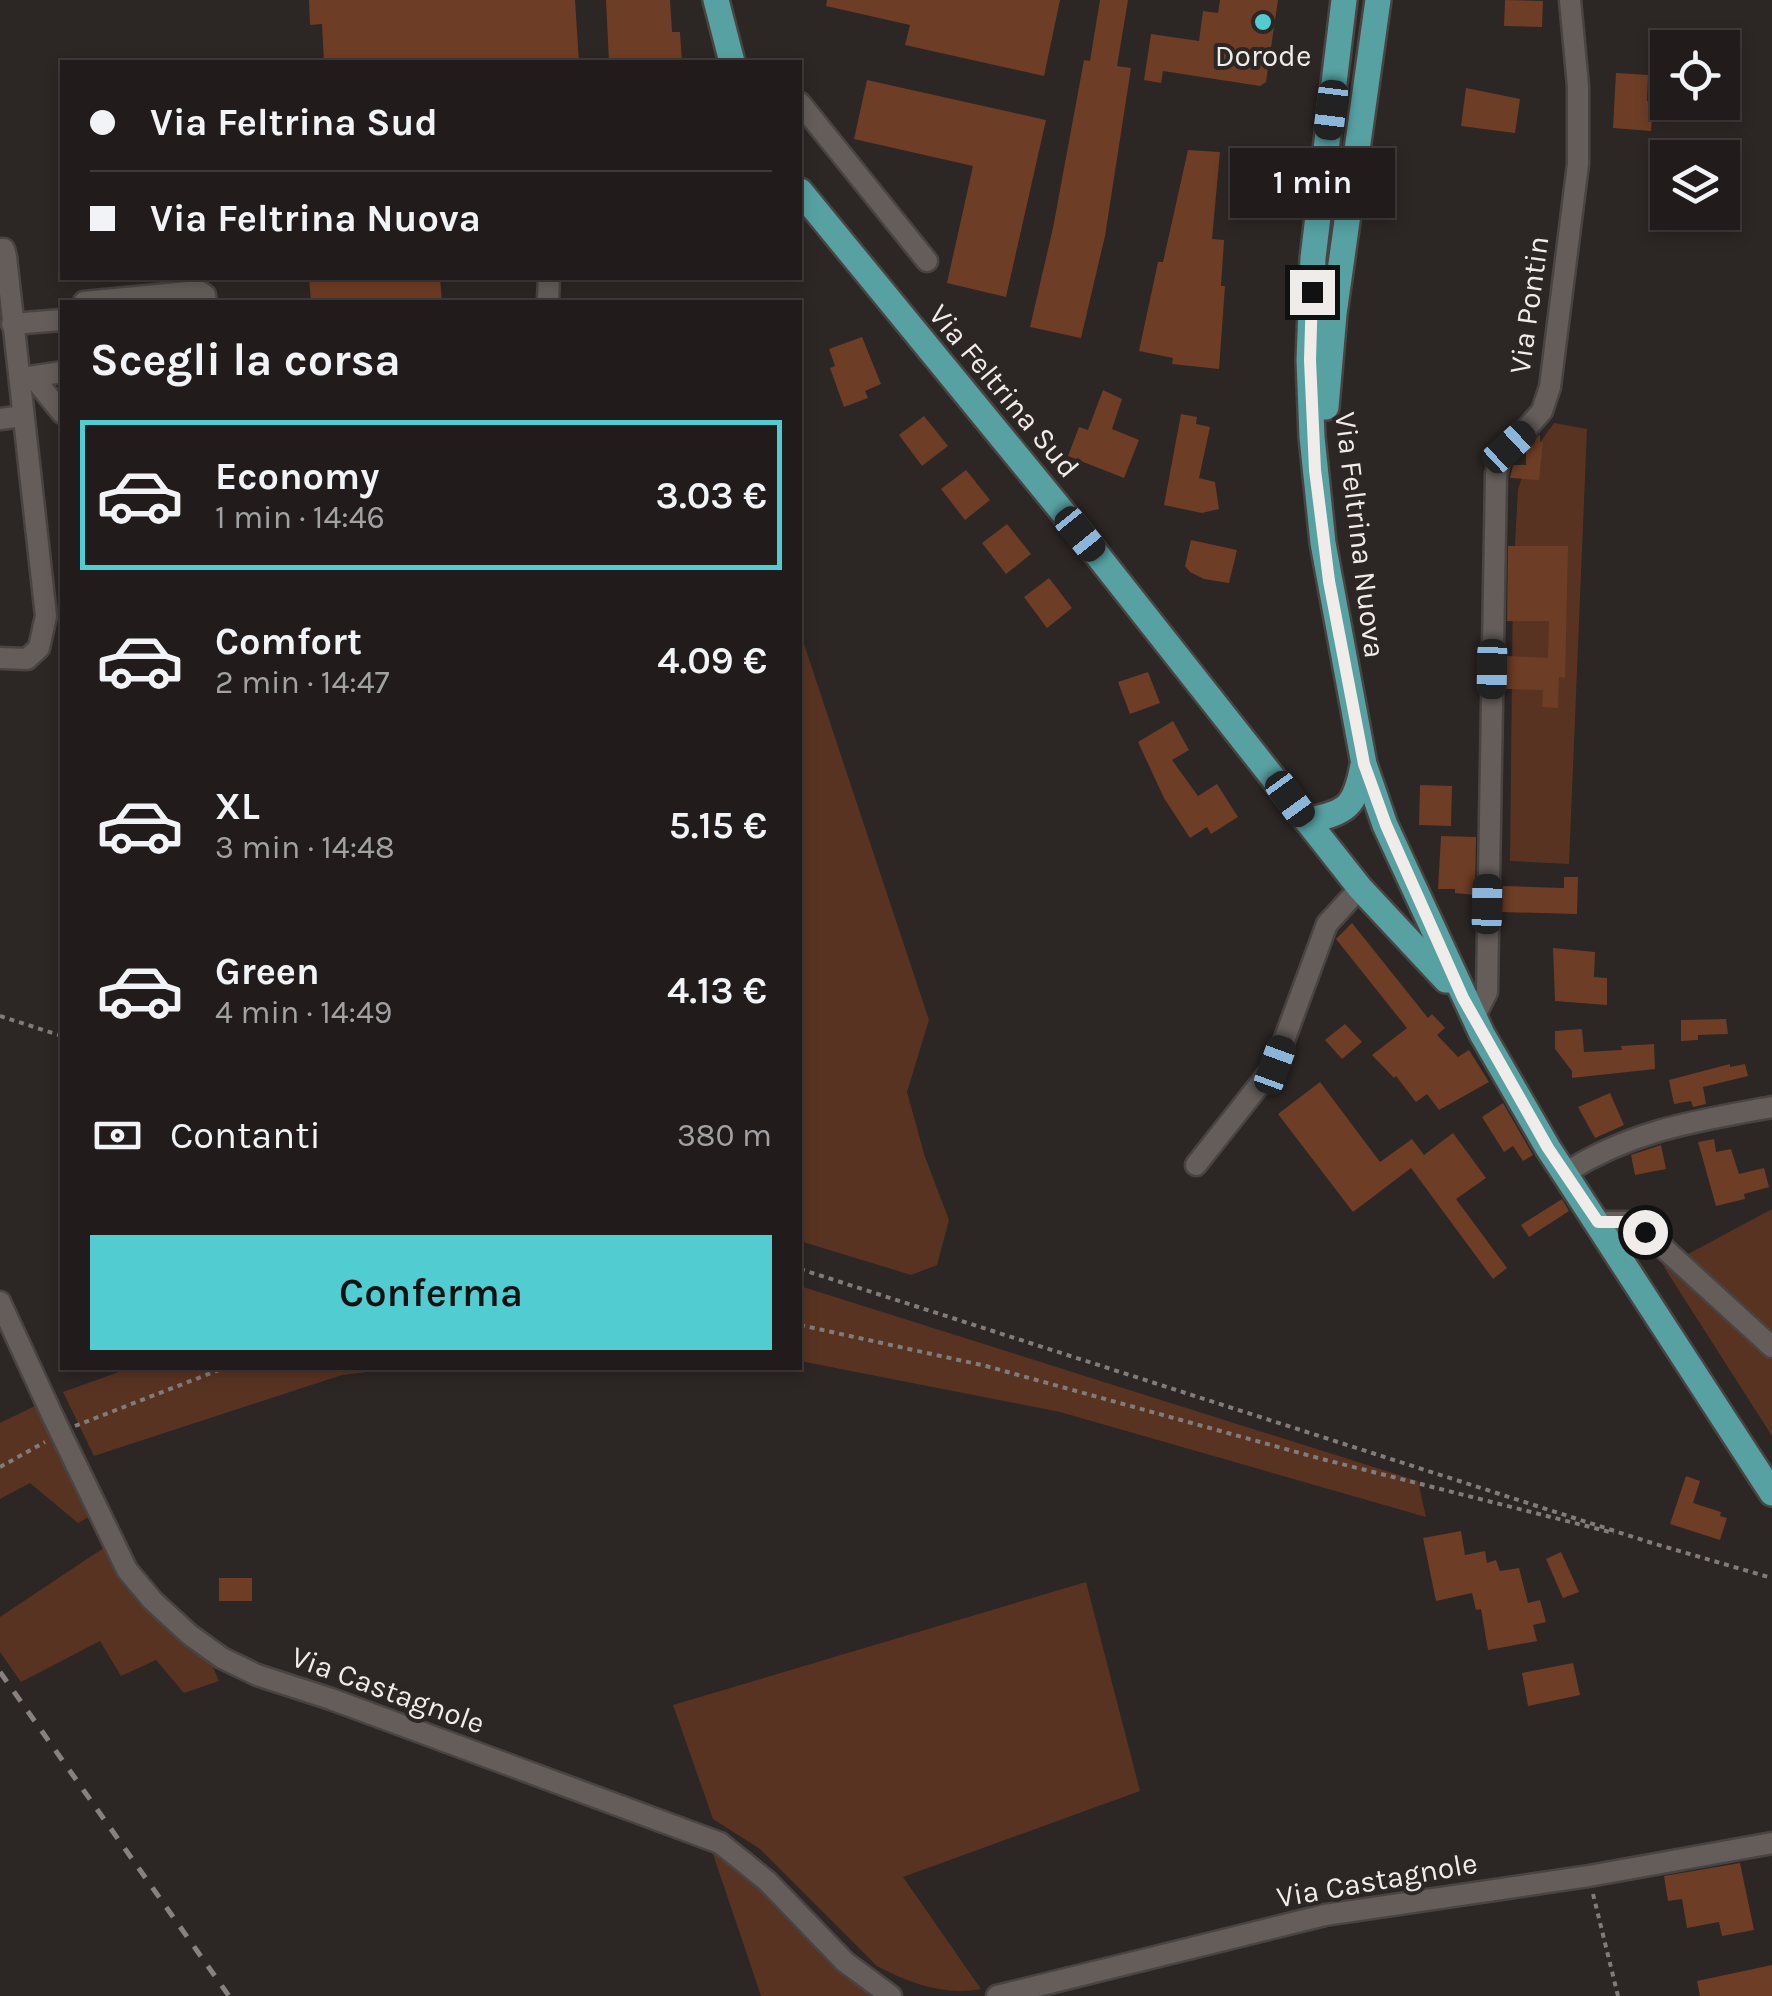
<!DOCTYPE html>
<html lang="it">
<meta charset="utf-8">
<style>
body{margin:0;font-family:Karla,sans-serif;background:#292524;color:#f1f3f6;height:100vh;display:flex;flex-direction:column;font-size:38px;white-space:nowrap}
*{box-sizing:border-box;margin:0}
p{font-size:32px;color:#a2a1a3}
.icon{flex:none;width:55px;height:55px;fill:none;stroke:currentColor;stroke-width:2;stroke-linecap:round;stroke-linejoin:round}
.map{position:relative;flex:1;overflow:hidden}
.panel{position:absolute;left:60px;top:300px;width:742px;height:1070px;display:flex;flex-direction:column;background:#211c1b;border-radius:0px;box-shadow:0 5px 15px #0003,0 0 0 2px #3e3a3a}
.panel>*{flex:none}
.hud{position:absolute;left:60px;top:60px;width:742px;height:220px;border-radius:0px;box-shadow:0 5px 15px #0003,0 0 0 2px #3e3a3a;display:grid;align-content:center;height:220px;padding:0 30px;background:#211c1b}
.fabs{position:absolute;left:1650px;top:30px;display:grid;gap:20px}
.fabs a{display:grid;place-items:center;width:90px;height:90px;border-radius:0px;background:#211c1b;box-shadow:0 5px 15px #0003,0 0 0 2px #3e3a3a;font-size:50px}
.end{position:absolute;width:45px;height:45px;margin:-22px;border:12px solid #f0ecea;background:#111;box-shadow:0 0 0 5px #111}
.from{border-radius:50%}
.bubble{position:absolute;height:70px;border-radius:0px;background:#211c1b;box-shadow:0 5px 15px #0003,0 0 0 2px #3e3a3a;font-size:32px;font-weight:600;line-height:70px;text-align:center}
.car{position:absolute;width:30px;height:60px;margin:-30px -15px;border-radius:12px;box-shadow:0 0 8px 2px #0007;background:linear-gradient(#222 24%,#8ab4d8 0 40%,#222 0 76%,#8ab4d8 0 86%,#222 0)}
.hud b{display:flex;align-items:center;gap:35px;height:95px;font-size:38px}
.hud b+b{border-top:2px solid #3e3a3a}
.hud i{width:25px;height:25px;background:#f1f3f6}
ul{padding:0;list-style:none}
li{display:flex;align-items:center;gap:30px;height:150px;margin:0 20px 15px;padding:0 10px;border:5px solid transparent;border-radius:0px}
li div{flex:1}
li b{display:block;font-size:38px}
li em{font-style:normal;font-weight:600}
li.on{border-color:#51ccd1}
li>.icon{width:90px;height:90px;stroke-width:1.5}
h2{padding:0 30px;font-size:45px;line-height:120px}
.pay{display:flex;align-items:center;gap:25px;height:110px;padding:0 30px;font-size:38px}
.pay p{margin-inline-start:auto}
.cta{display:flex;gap:20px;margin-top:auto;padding:20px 30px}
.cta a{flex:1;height:115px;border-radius:0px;background:#51ccd1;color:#111;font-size:40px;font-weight:600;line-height:115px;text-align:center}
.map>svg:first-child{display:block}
</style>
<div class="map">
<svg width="1772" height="1996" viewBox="0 0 1772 1996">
<rect width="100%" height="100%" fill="#2c2624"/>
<g fill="#583321">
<path d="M 1554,423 L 1587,429 L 1569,864 L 1510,861 L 1513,581 L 1518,489 L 1528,459 Z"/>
<path d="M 800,632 L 929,1020 L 907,1092 L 925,1157 L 949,1220 L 937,1265 L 911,1275 L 800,1241 Z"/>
<path d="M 1772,1209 L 1772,1436 L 1664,1267 Z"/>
<path d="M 800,1286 L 1418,1481 L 1426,1517 L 1060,1412 L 800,1361 Z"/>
<path d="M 130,1368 L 401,1368 L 342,1375 L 94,1456 L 63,1392 Z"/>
<path d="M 39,1404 L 93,1515 L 78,1523 L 30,1483 L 0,1499 L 0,1423 Z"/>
<path d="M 108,1545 L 209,1658 L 219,1681 L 184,1693 L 156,1660 L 121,1676 L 100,1641 L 21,1682 L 0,1652 L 0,1617 Z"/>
<path d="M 1086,1582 L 1140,1791 L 903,1877 L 981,1989 C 945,1996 909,1983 877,1966 L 760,1849 L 713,1819 L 673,1705 Z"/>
<path d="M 711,1848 L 741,1869 L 861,1987 L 876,1996 L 761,1996 Z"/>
</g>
<g fill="#6e3d25">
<path d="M 309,0 L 575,0 L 579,62 L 324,62 L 322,24 L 310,25 Z"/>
<path d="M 606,0 L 670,0 L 672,32 L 680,32 L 682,62 L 609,62 Z"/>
<path d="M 827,0 L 1060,0 L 1044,76 L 905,45 L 910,25 L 826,6 Z"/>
<path d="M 1100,0 L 1128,0 L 1117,66 L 1131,68 L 1105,236 L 1081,338 L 1030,327 L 1053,228 L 1084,60 L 1090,61 Z"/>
<path d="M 1220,0 L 1278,0 L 1266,82 L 1260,86 L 1163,71 L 1161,83 L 1144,80 L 1151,34 L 1199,41 L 1203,11 L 1218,13 Z"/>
<path d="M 1505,0 L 1543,1 L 1542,27 L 1504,26 Z"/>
<path d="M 1616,73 L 1648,75 L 1647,101 L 1653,101 L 1651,131 L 1613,128 Z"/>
<path d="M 867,80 L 1046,120 L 1006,297 L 947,283 L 973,166 L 854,139 Z"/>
<path d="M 1466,88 L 1520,99 L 1515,133 L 1461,126 Z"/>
<path d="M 1188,150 L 1220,152 L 1212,239 L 1224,240 L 1221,286 L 1225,286 L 1219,369 L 1172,364 L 1173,358 L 1139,351 L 1158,262 L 1163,262 Z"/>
<path d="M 309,278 L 440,278 L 442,302 L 311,302 Z"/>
<path d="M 862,337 L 881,384 L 865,391 L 868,398 L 844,407 L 830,368 L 835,366 L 829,349 Z"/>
<path d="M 1103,390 L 1122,399 L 1112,429 L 1139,440 L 1124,478 L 1068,456 L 1079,427 L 1088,430 Z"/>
<path d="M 1181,414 L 1197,417 L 1196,424 L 1210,427 L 1199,478 L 1215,482 L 1219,509 L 1202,513 L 1164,505 Z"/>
<path d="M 924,416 L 948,446 L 922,466 L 899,435 Z"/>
<path d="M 1540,434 L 1540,442 L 1543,442 L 1539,480 L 1510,478 L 1513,465 L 1526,465 L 1526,450 Z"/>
<path d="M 966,470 L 990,500 L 965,520 L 941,489 Z"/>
<path d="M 1007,524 L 1031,554 L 1006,574 L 982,543 Z"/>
<path d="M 1191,540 L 1237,550 L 1229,583 L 1204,579 L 1190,572 L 1185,566 Z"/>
<path d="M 1508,546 L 1568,546 L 1565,678 L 1559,677 L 1558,708 L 1542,707 L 1543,690 L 1506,689 L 1507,656 L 1548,658 L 1549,621 L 1507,621 Z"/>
<path d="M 1049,578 L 1072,608 L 1047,628 L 1024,597 Z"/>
<path d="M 1148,672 L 1160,703 L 1130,714 L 1118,682 Z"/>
<path d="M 1173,721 L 1189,750 L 1172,760 L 1198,796 L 1217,784 L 1238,817 L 1211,834 L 1207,827 L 1190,838 L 1164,798 L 1138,742 Z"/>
<path d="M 1420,785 L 1452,786 L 1451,826 L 1419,825 Z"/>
<path d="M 1441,836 L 1476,837 L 1475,895 L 1455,893 L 1455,889 L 1438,889 Z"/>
<path d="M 1564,877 L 1578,877 L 1577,914 L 1502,912 L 1503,886 L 1564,888 Z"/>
<path d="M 1352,923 L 1428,1018 L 1432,1014 L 1445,1028 L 1437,1035 L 1458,1057 L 1469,1050 L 1489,1082 L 1439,1110 L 1427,1094 L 1416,1102 L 1396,1076 L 1394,1078 L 1372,1055 L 1407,1028 L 1336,939 Z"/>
<path d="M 1553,948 L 1595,952 L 1594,977 L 1607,978 L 1607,1005 L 1555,1001 Z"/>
<path d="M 1726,1019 L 1728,1034 L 1698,1035 L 1698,1040 L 1681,1041 L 1681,1020 Z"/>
<path d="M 1345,1024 L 1362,1042 L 1342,1059 L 1325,1040 Z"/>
<path d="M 1582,1029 L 1584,1052 L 1622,1050 L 1621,1046 L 1654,1044 L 1655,1069 L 1572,1078 L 1572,1071 L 1555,1049 L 1555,1031 Z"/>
<path d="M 1730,1064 L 1730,1067 L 1745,1064 L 1748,1076 L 1703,1087 L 1706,1104 L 1693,1107 L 1691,1101 L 1674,1104 L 1669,1080 Z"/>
<path d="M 1320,1082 L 1380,1162 L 1412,1139 L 1424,1155 L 1453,1133 L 1486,1178 L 1456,1199 L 1507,1268 L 1493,1279 L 1411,1168 L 1353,1212 L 1278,1114 Z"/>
<path d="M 1610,1093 L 1624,1125 L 1595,1138 L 1578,1107 Z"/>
<path d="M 1503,1103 L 1533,1155 L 1523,1161 L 1513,1146 L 1504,1152 L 1482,1117 Z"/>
<path d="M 1714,1139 L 1716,1152 L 1731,1149 L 1739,1174 L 1764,1168 L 1769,1187 L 1744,1194 L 1745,1199 L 1716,1206 L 1698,1142 Z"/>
<path d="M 1661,1145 L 1666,1169 L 1635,1175 L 1631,1155 Z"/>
<path d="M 1562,1199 L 1569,1211 L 1529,1237 L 1521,1225 Z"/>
<path d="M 1686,1476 L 1700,1481 L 1693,1503 L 1721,1512 L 1720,1516 L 1727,1518 L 1720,1540 L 1670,1524 Z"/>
<path d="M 1461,1531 L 1465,1555 L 1485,1551 L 1487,1563 L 1496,1560 L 1500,1571 L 1519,1568 L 1528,1603 L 1540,1600 L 1546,1622 L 1533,1625 L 1537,1641 L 1488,1650 L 1481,1609 L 1476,1610 L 1472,1593 L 1436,1601 L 1423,1538 Z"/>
<path d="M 1561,1552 L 1579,1592 L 1563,1598 L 1546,1559 Z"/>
<rect x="219" y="1578" width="33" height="23"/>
<path d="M 1573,1663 L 1580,1695 L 1528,1706 L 1522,1673 Z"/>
<path d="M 1740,1863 L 1754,1930 L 1722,1936 L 1719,1922 L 1687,1928 L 1682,1899 L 1668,1901 L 1664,1876 Z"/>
<path d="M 1772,1965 L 1772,1996 L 1700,1996 L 1697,1981 Z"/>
</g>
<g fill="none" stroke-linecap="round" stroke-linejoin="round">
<g stroke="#494442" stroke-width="25">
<g id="minor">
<path d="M 800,103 L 927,261"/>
<path d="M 0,249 L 4,249 L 6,257 L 46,616 L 39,648 L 27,659 L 0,658"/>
<path d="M 548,299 L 549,278"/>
<path d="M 84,302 L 199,291 L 205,295 L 206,302"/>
<path d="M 12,324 L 62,320"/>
<path d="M 33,377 L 62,413"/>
<path d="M 22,378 L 62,372"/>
<path d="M 0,419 L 22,416"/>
<path d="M 1474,1018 L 1487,992 L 1496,474 L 1500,459 L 1542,411 L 1550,387 L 1578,164 L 1578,86 L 1570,0"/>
<path d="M 1196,1165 L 1275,1065 L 1327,924 L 1360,888"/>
<path d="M 1565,1173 C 1633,1130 1695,1121 1772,1107"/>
<path d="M 1598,1222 L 1628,1222 L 1645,1231 L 1772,1347"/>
<path d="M 0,1302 L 54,1419"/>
<path d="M 67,1446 L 127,1570 L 153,1601 L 190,1635 L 222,1658 L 257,1675 L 331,1699 L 720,1843 L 767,1881 L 845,1962 L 891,1996"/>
<path d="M 997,1996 L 1325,1915 L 1589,1876 L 1772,1843"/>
</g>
</g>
<g stroke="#494442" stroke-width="30">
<g id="major">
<path d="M 716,0 L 732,62"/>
<path d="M 1344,0 L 1313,258 L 1309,360 L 1312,437 L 1323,543 L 1364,764 L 1385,825 L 1482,1034 L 1548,1148 L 1772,1493"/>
<path d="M 800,191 L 1080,533 L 1360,888 L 1446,980"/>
<path d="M 1326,407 L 1334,314 L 1378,0"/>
<path d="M 1307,821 C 1348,812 1355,807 1363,765"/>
</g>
</g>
<g stroke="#817c7a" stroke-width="4" stroke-dasharray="5 5" stroke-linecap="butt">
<path d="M 0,1016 L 62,1036"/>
<path d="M 800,1269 L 1652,1543 L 1772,1578"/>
<path d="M 800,1325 L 986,1366 L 1318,1458 L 1614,1533"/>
<path d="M 75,1426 L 224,1368"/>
<path d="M 0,1467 L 45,1442"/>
<path d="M 1593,1894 L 1618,1996"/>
</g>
<use href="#minor" stroke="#645d5a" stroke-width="20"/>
<use href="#major" stroke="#57a1a3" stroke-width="25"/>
<path stroke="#878280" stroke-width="5" stroke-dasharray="12 12" stroke-linecap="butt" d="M 0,1672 L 229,1996"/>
<g stroke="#494442" stroke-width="25" stroke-linecap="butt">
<path id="minor-bridge" d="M 54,1419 L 67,1446"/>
</g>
<use href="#minor-bridge" stroke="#645d5a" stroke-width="20"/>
</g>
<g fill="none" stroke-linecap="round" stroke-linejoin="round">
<path stroke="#f0ecea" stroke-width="12" d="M 1312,292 L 1310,360 L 1315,470 L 1329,581 L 1364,764 L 1386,825 L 1463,998 L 1548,1148 L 1598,1222 L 1628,1222 L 1645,1232"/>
</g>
<circle fill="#51ccd1" stroke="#2c2624" stroke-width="4" cx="1263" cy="22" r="10"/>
<g text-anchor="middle" stroke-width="8" stroke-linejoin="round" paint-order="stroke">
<g font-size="30" fill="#f0ecea" stroke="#2c2624">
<text x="1263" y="66">Dorode</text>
</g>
<g font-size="30" fill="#f0ecea" stroke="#2c2624">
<text transform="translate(1529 305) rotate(-82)" y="10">Via Pontin</text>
<text transform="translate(1004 391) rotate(50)" y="10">Via Feltrina Sud</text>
<text transform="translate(1360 535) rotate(83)" y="10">Via Feltrina Nuova</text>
<text transform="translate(388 1690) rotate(20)" y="10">Via Castagnole</text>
<text transform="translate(1377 1880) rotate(-10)" y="10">Via Castagnole</text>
</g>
</g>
</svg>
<div class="fabs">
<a><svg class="icon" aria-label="locate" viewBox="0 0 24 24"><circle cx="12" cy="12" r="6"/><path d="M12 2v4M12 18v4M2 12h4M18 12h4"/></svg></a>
<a><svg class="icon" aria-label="layers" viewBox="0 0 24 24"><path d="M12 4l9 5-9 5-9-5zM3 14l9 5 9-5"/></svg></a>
</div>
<i class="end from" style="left:1645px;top:1232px"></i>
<i class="end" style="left:1312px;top:292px"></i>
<div class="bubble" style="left:1230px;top:148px;width:165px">1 min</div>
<i class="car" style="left:1331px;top:110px;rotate:187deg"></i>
<i class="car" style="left:1509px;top:447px;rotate:47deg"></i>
<i class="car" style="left:1080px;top:534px;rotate:141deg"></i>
<i class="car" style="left:1492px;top:669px;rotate:181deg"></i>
<i class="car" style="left:1290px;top:799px;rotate:144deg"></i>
<i class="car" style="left:1487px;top:904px;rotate:1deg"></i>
<i class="car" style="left:1275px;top:1065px;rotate:20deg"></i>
<div class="hud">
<b><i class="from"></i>Via Feltrina Sud</b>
<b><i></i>Via Feltrina Nuova</b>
</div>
<section class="panel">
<h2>Scegli la corsa</h2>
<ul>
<li class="on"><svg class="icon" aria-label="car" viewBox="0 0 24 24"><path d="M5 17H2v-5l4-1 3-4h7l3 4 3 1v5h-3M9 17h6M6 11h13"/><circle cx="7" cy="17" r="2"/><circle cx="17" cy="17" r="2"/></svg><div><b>Economy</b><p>1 min · 14:46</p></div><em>3.03 €</em></li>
<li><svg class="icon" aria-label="car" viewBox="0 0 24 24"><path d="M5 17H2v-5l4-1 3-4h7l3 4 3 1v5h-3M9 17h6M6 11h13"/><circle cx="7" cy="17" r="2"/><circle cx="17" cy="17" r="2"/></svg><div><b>Comfort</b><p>2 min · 14:47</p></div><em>4.09 €</em></li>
<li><svg class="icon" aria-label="car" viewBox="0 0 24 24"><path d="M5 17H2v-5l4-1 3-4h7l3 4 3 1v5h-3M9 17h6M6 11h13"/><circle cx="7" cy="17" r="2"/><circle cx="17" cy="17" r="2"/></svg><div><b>XL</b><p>3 min · 14:48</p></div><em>5.15 €</em></li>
<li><svg class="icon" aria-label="car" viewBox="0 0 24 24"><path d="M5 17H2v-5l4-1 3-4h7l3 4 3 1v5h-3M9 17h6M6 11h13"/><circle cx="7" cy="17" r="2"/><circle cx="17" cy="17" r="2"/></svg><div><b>Green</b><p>4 min · 14:49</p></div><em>4.13 €</em></li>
</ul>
<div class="pay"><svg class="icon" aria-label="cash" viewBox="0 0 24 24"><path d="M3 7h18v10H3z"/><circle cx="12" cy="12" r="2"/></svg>Contanti<p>380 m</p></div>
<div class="cta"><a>Conferma</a></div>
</section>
</div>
